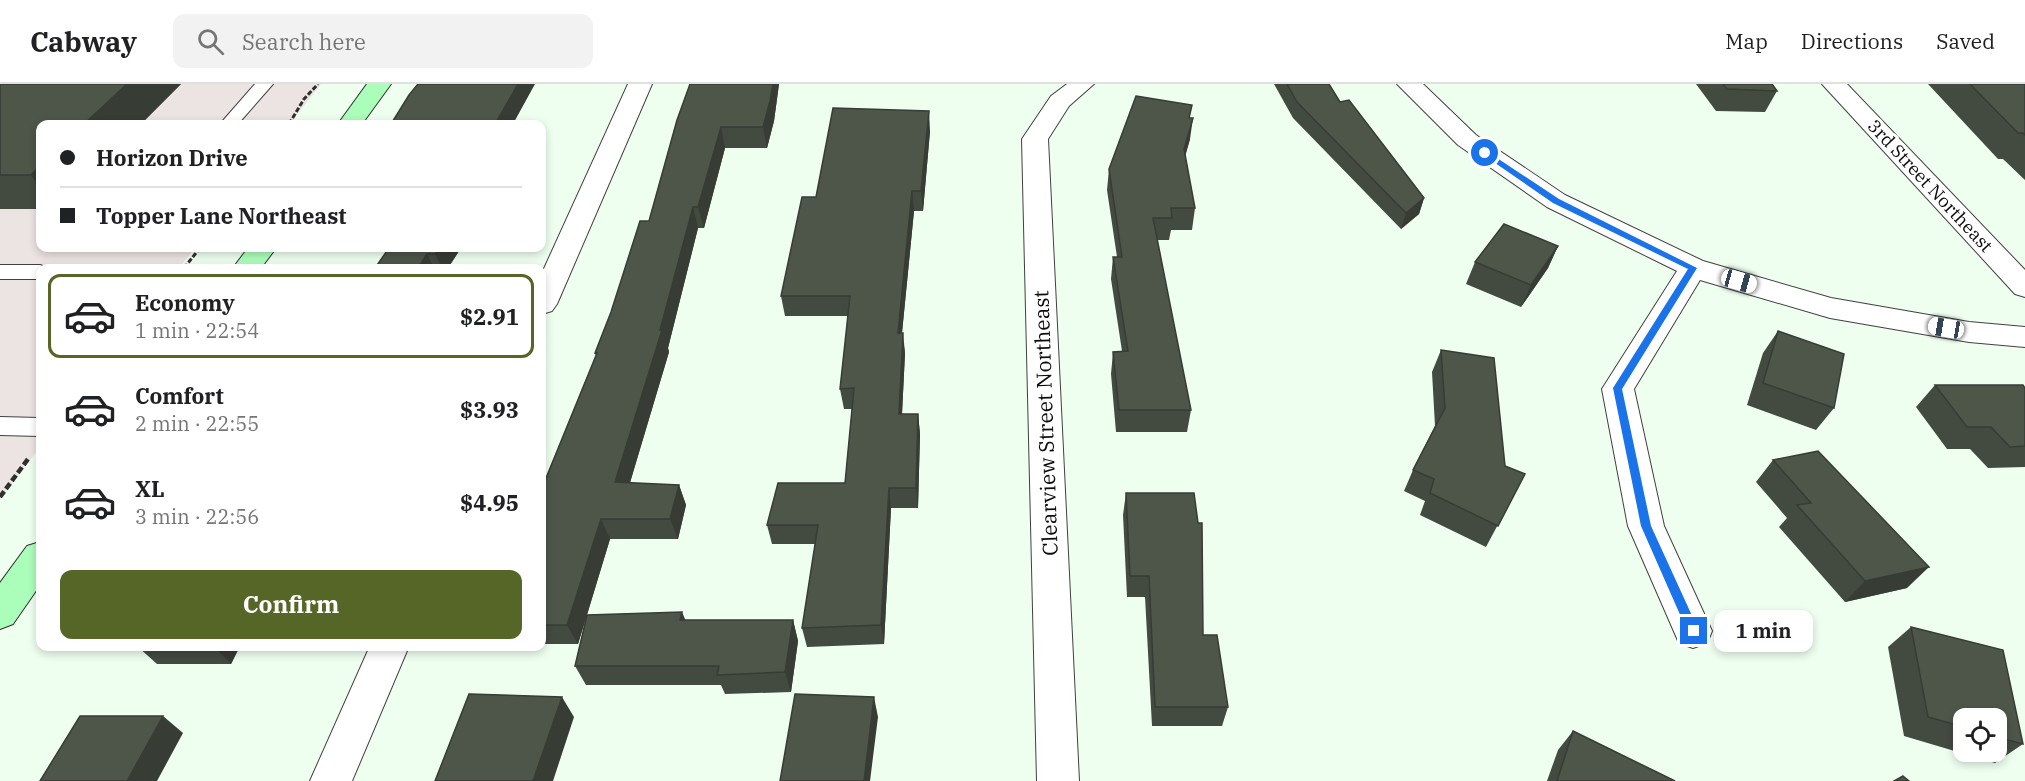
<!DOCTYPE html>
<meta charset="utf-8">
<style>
body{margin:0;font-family:"IBM Plex Serif",serif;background:#f2f2f2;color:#202124;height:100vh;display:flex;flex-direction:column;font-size:22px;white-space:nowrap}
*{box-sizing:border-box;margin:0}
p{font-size:20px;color:#757577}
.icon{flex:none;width:33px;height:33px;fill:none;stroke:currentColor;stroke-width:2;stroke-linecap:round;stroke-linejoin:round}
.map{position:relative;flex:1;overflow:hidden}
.details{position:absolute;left:36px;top:180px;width:510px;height:387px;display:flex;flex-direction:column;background:#fff;border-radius:12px;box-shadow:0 3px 9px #0003}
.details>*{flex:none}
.top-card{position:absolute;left:36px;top:36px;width:510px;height:132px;border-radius:12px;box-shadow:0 3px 9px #0003;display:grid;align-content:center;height:132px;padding:0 24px;background:#fff}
.tools{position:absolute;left:1953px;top:624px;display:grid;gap:12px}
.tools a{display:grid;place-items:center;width:54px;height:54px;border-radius:12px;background:#fff;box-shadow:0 3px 9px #0003;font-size:30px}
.end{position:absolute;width:27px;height:27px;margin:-14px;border:8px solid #1a73e8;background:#fff;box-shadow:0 0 0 3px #fff}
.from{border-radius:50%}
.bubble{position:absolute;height:42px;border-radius:12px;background:#fff;box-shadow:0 3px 9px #0003;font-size:20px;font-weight:700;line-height:42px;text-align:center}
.car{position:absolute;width:18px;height:36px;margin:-18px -9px;border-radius:8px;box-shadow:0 0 4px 2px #0007;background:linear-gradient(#fff 24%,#345 0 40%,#fff 0 76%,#345 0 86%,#fff 0)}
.top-card b{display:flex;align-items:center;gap:21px;height:57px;font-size:22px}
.top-card b+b{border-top:2px solid #e0e0e0}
.top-card i{width:15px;height:15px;background:#202124}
ul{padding:10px 0 0;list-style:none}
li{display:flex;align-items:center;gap:18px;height:84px;margin:0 12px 9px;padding:0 12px;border:3px solid transparent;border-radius:12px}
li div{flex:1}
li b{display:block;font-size:22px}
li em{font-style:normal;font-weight:700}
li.current{border-color:#556626}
li>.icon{width:54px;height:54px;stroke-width:1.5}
.cta{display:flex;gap:12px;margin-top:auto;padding:12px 24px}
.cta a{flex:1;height:69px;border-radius:12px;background:#556626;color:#fff;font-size:24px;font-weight:700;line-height:69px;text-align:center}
header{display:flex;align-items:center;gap:36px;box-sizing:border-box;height:84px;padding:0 30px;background:#fff;border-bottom:2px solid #e0e0e0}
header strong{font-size:28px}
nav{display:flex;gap:33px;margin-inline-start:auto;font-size:21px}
.search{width:420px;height:54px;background:#f2f2f2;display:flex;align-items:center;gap:15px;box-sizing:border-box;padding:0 21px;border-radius:12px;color:#757577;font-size:22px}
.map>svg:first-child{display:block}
</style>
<header>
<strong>Cabway</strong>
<div class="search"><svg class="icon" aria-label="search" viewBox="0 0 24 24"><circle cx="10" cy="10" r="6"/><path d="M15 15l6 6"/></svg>Search here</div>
<nav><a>Map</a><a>Directions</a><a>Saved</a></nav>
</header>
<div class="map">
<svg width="2025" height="697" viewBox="0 0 2025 697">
<rect width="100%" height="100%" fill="#eefff0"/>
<path fill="#ece4e2" d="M 0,0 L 321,0 L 290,40 L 40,40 L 40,164 L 195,164 L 179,184 L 40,184 L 40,363 L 0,415 Z"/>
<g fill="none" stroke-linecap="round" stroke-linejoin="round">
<g stroke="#404040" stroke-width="2">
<g id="lane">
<path d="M 255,0 L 273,0 L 238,40 L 220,40 Z"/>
<path d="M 0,181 L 40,181 L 48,184 L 40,184 L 40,195 L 0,195 Z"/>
<path d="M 0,333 L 40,334 L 40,352 L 0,351 Z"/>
</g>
</g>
<g stroke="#404040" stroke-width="2">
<g id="street">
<path d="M 628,0 L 652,0 L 557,220 L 552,227 L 542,230 L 542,189 Z"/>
<path d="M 1067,0 L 1094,0 L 1069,22 L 1048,55 L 1079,697 L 1037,697 L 1022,55 L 1051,12 Z"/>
<path d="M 1397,0 L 1423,0 L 1476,51 L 1565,111 L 1703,177 L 1831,214 L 1969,238 L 2025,243 L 2025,263 L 1969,258 L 1830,234 L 1700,196 L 1634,305 L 1664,442 L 1712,547 L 1707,559 L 1693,564 L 1679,559 L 1628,442 L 1602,305 L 1677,187 L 1547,123 L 1458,61 Z"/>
<path d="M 1822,0 L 1847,0 L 2025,186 L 2025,213 L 2015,210 Z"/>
<path d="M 370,562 L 409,562 L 352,697 L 310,697 Z"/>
</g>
</g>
<g stroke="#2f2f2f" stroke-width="2">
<g id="secondary">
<path d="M 367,0 L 391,0 L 362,40 L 338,40 Z"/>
<path d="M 248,164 L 276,164 L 261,184 L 233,184 Z"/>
<path d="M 40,458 L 40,501 L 13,540 L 0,545 L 0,499 L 27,462 Z"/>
</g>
</g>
<g stroke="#2f2f2f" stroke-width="3" stroke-dasharray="5 2" stroke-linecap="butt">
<path d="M 289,40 L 304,15 L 318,0"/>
<path d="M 184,184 L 200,164"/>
</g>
<path stroke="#2f2f2f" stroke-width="4.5" stroke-dasharray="7 3" stroke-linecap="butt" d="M 0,413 L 28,375"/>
<use href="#lane" fill="#fff" fill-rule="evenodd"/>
<use href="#street" fill="#fff" fill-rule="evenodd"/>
<use href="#secondary" fill="#abfdba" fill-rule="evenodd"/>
</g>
<g fill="#434a40" fill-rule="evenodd">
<path d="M 0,0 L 181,0 L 141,40 L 40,40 L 40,125 L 0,125 Z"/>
<path d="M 690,0 L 779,0 L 774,37 L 767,64 L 725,64 L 704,144 L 698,144 L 668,264 L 669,268 L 630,399 L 679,401 L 686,421 L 678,455 L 610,455 L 587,531 L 686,536 L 793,536 L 798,557 L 791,608 L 725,610 L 721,601 L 586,601 L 575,582 L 586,534 L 578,560 L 542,560 L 542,404 L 596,272 L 595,269 L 649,137 Z"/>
<path d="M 1274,0 L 1329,0 L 1340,18 L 1424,114 L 1419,130 L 1401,145 L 1293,34 Z"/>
<path d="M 1696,0 L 1772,0 L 1777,7 L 1765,28 L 1716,27 Z"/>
<path d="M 1928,0 L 2025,0 L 2025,96 L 2003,75 L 1998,75 Z"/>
<path d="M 1190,34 L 1190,55 L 1185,72 L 1195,124 L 1192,146 L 1171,146 L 1169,156 L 1157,156 L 1191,326 L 1187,348 L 1116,348 L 1111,290 L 1113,268 L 1122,267 L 1111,195 L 1113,173 L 1117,173 L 1107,106 L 1109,85 Z"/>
<path d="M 930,47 L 923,127 L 914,127 L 902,249 L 905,269 L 902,330 L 918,330 L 920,350 L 918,424 L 891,424 L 884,560 L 807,563 L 802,544 L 815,460 L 772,460 L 767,441 L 845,399 L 852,325 L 844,325 L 840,305 L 848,232 L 785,232 L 781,212 L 816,113 Z"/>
<path d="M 1558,162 L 1548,184 L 1521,223 L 1466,200 L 1475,178 Z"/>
<path d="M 389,164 L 461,164 L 448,184 L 375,184 Z"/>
<path d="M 1778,247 L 1834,324 L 1816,346 L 1747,321 L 1763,269 Z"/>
<path d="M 1441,266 L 1505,382 L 1525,390 L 1486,463 L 1420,431 L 1425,417 L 1404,407 L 1413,386 L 1435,342 L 1432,288 Z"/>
<path d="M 1935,301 L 2025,304 L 2025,383 L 1988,384 L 1970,365 L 1947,365 L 1916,323 Z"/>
<path d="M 1773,376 L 1907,504 L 1845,518 L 1779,443 L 1787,434 L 1756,398 Z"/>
<path d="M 1126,409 L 1203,551 L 1228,623 L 1222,642 L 1152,642 L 1145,513 L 1127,513 L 1123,431 Z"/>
<path d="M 1911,543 L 2023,660 L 1995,679 L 1904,652 L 1888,563 ZM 1964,634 L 1996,634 L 1996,668 L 1964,668 Z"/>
<path d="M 137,562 L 240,562 L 231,580 L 157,580 Z"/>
<path d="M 1573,647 L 1675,697 L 1547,697 L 1558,666 Z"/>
</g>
<g fill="#373c34">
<path d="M 127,0 L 181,0 L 141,40 L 84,40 Z"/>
<path d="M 518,0 L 535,0 L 513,40 L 495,40 Z"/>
<path d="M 773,0 L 779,0 L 774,37 L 767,64 L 763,43 Z"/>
<path d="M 929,27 L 930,47 L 923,127 L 921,107 Z"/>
<path d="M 1193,34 L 1190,55 L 1181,87 L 1184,65 Z"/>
<path d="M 721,43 L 725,64 L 704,144 L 698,123 Z"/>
<path d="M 40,82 L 40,104 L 31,91 Z"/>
<path d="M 912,107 L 914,127 L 900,269 L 898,249 Z"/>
<path d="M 1424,114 L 1419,130 L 1401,145 L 1406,129 Z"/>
<path d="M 693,123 L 698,144 L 668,264 L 669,268 L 624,418 L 615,398 Z"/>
<path d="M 1558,162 L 1548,184 L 1521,223 L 1531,201 Z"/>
<path d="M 439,164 L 461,164 L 448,184 L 442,184 L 435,170 Z"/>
<path d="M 427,170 L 434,184 L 418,184 Z"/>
<path d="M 903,249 L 905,269 L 901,350 L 899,330 Z"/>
<path d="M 918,330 L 920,350 L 918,424 L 916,404 Z"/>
<path d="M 679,401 L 686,421 L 678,455 L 670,435 Z"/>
<path d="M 889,404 L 891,424 L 884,560 L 881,541 Z"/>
<path d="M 601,435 L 610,455 L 578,560 L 567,541 Z"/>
<path d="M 1929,483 L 1907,504 L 1845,518 L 1865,497 Z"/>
<path d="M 682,528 L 691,549 L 680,536 Z"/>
<path d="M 793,536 L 798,557 L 791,608 L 785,588 Z"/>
<path d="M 213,562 L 240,562 L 231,580 Z"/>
<path d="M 562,613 L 574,633 L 553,697 L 533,697 Z"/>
<path d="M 874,613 L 878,633 L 870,697 L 864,697 Z"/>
<path d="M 163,632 L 183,649 L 157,697 L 127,697 Z"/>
</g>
<g fill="#4e564a" stroke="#373c34" stroke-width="1.5">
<path d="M 0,0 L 127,0 L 84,40 L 40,40 L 40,82 L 31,91 L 0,91 Z"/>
<path d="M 418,0 L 518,0 L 495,40 L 391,40 L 409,11 Z"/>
<path d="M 690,0 L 773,0 L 770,17 L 763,43 L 721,43 L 698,123 L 693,123 L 660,246 L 662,246 L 615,398 L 679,401 L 670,435 L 601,435 L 567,541 L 542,541 L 542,404 L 597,269 L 595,269 L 611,228 L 640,137 L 649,137 L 677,36 Z"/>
<path d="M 1287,0 L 1329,0 L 1340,18 L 1349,16 L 1424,114 L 1406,129 L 1297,18 Z"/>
<path d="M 1723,0 L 1772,0 L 1777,7 L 1727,5 Z"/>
<path d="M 1970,0 L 2025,0 L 2025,51 L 2023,49 L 2018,49 Z"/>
<path d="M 1136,12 L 1192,21 L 1189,34 L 1193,34 L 1184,65 L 1195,124 L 1171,124 L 1172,134 L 1153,134 L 1191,326 L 1119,326 L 1113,268 L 1128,267 L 1113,173 L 1122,173 L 1109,85 Z"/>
<path d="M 833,24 L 929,27 L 921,107 L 912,107 L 898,249 L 903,249 L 899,330 L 918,330 L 916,404 L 889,404 L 881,541 L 802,544 L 818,441 L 767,441 L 778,399 L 845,399 L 854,304 L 840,305 L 850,212 L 781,212 L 802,113 L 816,113 Z"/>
<path d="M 1504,140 L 1558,162 L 1531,201 L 1475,178 Z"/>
<path d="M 389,164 L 439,164 L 435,170 L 427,170 L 418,184 L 375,184 Z"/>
<path d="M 1778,247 L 1844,270 L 1834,324 L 1763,299 Z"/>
<path d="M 1441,266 L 1494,274 L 1505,382 L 1525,390 L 1498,442 L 1430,409 L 1434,395 L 1413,386 L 1445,324 Z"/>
<path d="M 1935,301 L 2023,301 L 2025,304 L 2025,362 L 2010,363 L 1991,343 L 1967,343 Z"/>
<path d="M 1818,367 L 1929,483 L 1865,497 L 1797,421 L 1811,419 L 1773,376 Z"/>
<path d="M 1126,409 L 1194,409 L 1198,439 L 1202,439 L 1203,551 L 1217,551 L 1228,623 L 1155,623 L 1149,492 L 1130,492 Z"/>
<path d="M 682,528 L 680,536 L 793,536 L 785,588 L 717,591 L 719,582 L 575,582 L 587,531 Z"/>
<path d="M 1911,543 L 2003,566 L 2023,660 L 1996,653 L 1996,634 L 1964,634 L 1964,643 L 1928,633 Z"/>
<path d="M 469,610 L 562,613 L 533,697 L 435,697 Z"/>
<path d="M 795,610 L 874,613 L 864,697 L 780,697 Z"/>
<path d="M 80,632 L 163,632 L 127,697 L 40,697 Z"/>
<path d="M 1573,647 L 1675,697 L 1557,697 Z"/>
<path d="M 1903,692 L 1909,697 L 1894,697 Z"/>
</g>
<path fill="#1a73e8" d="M 1485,66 L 1559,115 L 1697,184 L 1622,305 L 1651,442 L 1699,547 L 1698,551 L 1689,551 L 1641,442 L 1613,304 L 1688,185 L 1553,119 L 1482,70 L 1481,69 Z"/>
<g text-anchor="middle" stroke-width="6" stroke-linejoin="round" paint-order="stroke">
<g font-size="18" fill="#0d0d0d" stroke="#fff">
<text transform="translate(1930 102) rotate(47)" y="6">3rd Street Northeast</text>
</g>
<g font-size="21" fill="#0d0d0d" stroke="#fff">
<text transform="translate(1046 339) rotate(-92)" y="7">Clearview Street Northeast</text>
</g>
</g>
</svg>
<div class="tools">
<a><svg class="icon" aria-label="locate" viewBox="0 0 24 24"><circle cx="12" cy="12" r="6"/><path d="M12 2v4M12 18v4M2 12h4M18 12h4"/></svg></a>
</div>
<i class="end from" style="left:1485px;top:69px"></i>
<i class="end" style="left:1694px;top:547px"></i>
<div class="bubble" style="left:1714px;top:526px;width:99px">1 min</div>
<i class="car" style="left:1739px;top:197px;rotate:106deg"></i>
<i class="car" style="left:1946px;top:244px;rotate:280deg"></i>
<div class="top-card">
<b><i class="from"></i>Horizon Drive</b>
<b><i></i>Topper Lane Northeast</b>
</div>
<section class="details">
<ul>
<li class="current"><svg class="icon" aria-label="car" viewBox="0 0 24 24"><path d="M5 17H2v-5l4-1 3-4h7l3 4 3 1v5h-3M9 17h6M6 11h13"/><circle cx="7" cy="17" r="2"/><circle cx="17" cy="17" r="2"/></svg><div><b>Economy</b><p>1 min · 22:54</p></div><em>$2.91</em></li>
<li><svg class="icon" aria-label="car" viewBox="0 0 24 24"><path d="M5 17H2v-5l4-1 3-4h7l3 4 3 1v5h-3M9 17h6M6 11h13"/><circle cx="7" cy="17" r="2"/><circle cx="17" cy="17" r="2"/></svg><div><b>Comfort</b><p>2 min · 22:55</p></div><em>$3.93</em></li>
<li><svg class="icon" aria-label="car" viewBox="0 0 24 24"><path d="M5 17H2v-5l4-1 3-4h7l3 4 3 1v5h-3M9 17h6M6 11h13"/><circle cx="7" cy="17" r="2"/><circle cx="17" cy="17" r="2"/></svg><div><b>XL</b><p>3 min · 22:56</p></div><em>$4.95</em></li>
</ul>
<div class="cta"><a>Confirm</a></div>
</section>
</div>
